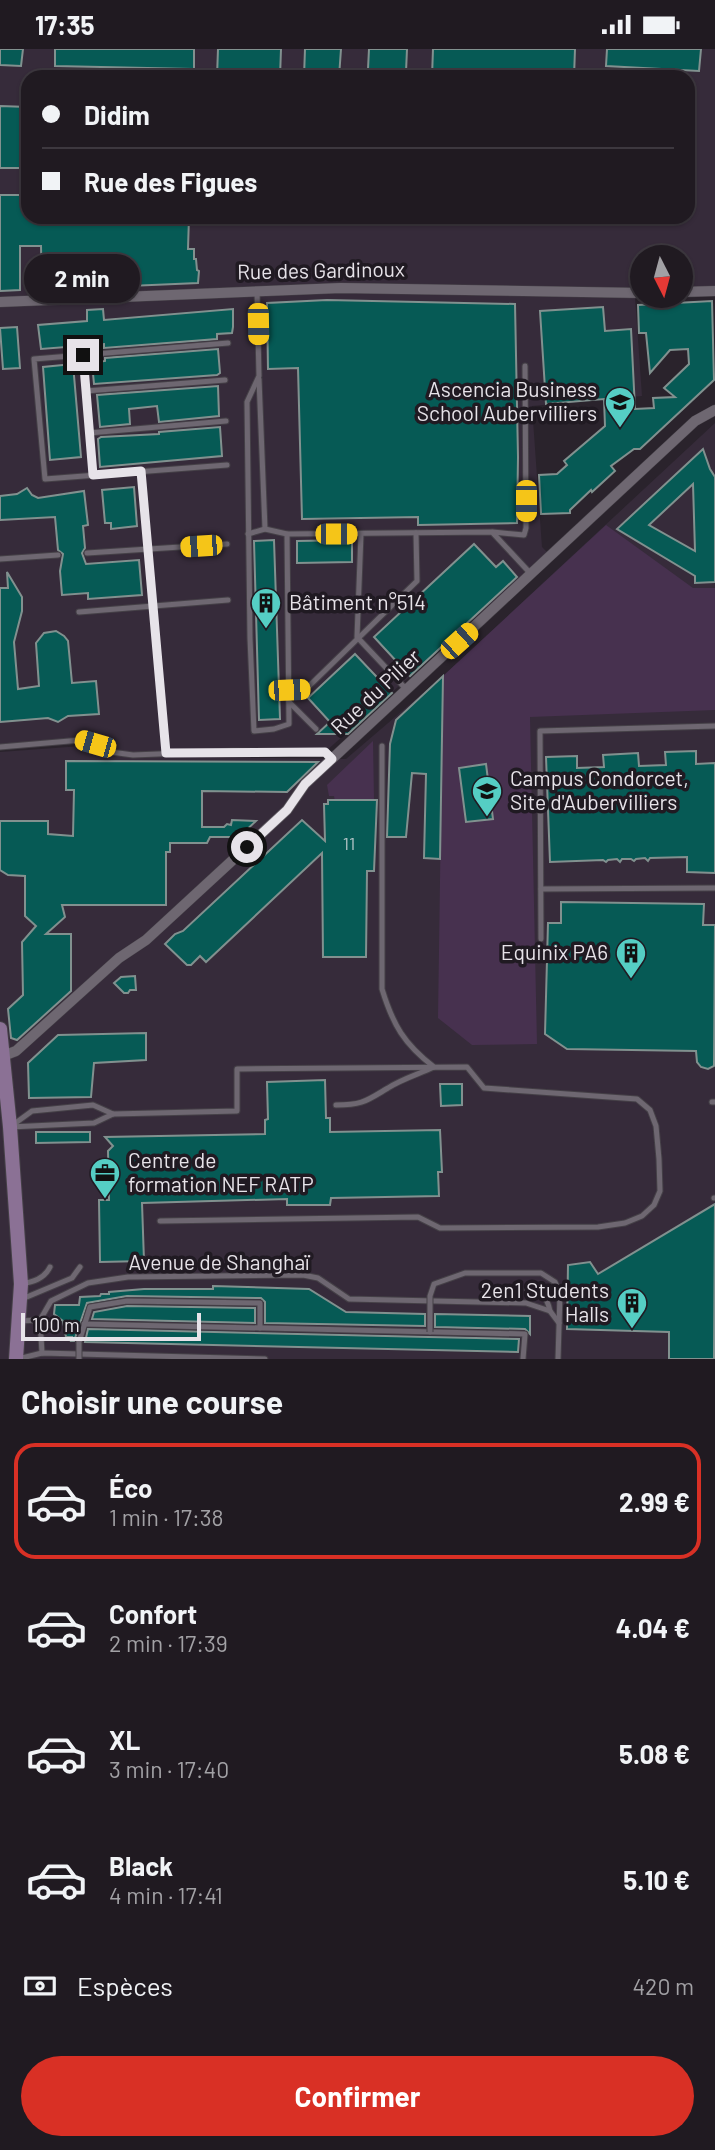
<!DOCTYPE html>
<html lang="fr">
<meta charset="utf-8">
<style>
body{margin:0;font-family:Barlow,sans-serif;background:#2d272e;color:#f1f3f6;height:100vh;display:flex;flex-direction:column;font-size:26px;white-space:nowrap}
*{box-sizing:border-box;margin:0}
p{font-size:23px;color:#a2a1a5}
.icon{flex:none;width:38px;height:38px;fill:none;stroke:currentColor;stroke-width:2;stroke-linecap:round;stroke-linejoin:round}
.map{position:relative;height:1310px;overflow:hidden}
.drawer{display:flex;flex-direction:column;background:#201a21;flex:1}
.drawer>*{flex:none}
.hud{position:absolute;left:21px;top:21px;width:674px;height:154px;border-radius:21px;box-shadow:0 2px 5px #0004,0 0 0 2px #3d383f;display:grid;align-content:center;height:154px;padding:0 21px;background:#201a21}
.needle{width:46px;rotate:174deg}
.controls{position:absolute;left:630px;top:196px;display:grid;gap:14px}
.controls a{display:grid;place-items:center;width:63px;height:63px;border-radius:50%;background:#201a21;box-shadow:0 2px 5px #0004,0 0 0 2px #3d383f;font-size:35px}
.scale{position:absolute;left:21px;bottom:18px;width:180px;box-sizing:border-box;padding-left:7px;border:4px solid #e7e3e9;border-top:0;font-size:19px;line-height:24px;white-space:nowrap;color:#e7e3e9;-webkit-text-stroke:5px #201a22;paint-order:stroke}
.end{position:absolute;width:32px;height:32px;margin:-16px;border:9px solid #e7e3e9;background:#111;box-shadow:0 0 0 4px #111}
.from{border-radius:50%}
.bubble{position:absolute;height:49px;border-radius:24px;background:#201a21;box-shadow:0 2px 5px #0004,0 0 0 2px #3d383f;font-size:23px;font-weight:700;line-height:49px;text-align:center}
.car{position:absolute;width:21px;height:42px;margin:-21px -10px;border-radius:9px;box-shadow:0 0 5px 2px #0007;background:linear-gradient(#f5c518 24%,#345 0 40%,#f5c518 0 76%,#345 0 86%,#f5c518 0)}
.hud b{display:flex;align-items:center;gap:24px;height:66px;font-size:26px}
.hud b+b{border-top:2px solid #3d383f}
.hud i{width:18px;height:18px;background:#f1f3f6}
ul{padding:0;list-style:none}
li{display:flex;align-items:center;gap:21px;height:116px;margin:0 14px 10px;padding:0 7px;border:4px solid transparent;border-radius:21px}
li div{flex:1}
li b{display:block;font-size:26px}
li em{font-style:normal;font-weight:700}
li.active{border-color:#d93025}
li>.icon{width:63px;height:63px;stroke-width:1.5}
h2{padding:0 21px;font-size:32px;line-height:84px}
.pay{display:flex;align-items:center;gap:18px;height:77px;padding:0 21px;font-size:26px}
.pay p{margin-inline-start:auto}
.primary-button{display:flex;gap:14px;margin-top:auto;padding:14px 21px}
.primary-button a{flex:1;height:80px;border-radius:42px;background:#d93025;color:#fff;font-size:28px;font-weight:700;line-height:80px;text-align:center}
.status{display:flex;justify-content:space-between;align-items:center;height:49px;padding:0 35px;background:#201a21;direction:ltr}
.status svg{height:19px;fill:currentColor}
.map>svg:first-child{display:block}
</style>
<div class="status"><b>17:35</b><svg viewBox="0 0 49 12"><path d="M0 12V9h3v3zM5 12V6h3v6zM10 12V3h3v9zM15 12V0h3v12zM26 1h20v11H26zM47 4h2v5h-2z"/></svg></div>
<div class="map">
<svg width="715" height="1310" viewBox="0 0 715 1310">
<rect width="100%" height="100%" fill="#2a232c"/>
<g fill="#362b3a" fill-rule="evenodd">
<path d="M 0,0 L 715,0 L 715,241 L 681,242 L 681,208 L 642,208 L 642,246 L 635,248 L 642,347 L 532,357 L 542,498 L 548,504 L 325,703 L 133,706 L 111,703 L 81,691 L 0,698 ZM 28,28 L 688,28 L 688,168 L 28,168 Z"/>
<path d="M 715,374 L 715,1310 L 0,1310 L 0,703 L 82,697 L 110,707 L 346,710 L 443,627 Z"/>
</g>
<g fill="#47314f" fill-rule="evenodd">
<path d="M 606,476 L 693,539 L 715,539 L 715,661 L 530,668 L 537,995 L 472,996 L 438,969 L 443,627 ZM 470,717 L 477,772 L 466,773 L 459,719 Z"/>
<path d="M 373,692 L 374,751 L 337,751 L 335,753 L 334,747 L 329,747 L 327,736 Z"/>
</g>
<g fill="#065a55" stroke="#81918f" stroke-width="2" fill-rule="evenodd">
<path d="M 0,0 L 23,0 L 21,17 L 0,16 Z"/>
<path d="M 55,0 L 194,0 L 194,20 L 55,17 Z"/>
<path d="M 218,0 L 281,0 L 280,28 L 217,28 Z"/>
<path d="M 305,0 L 341,0 L 339,28 L 304,28 Z"/>
<path d="M 369,0 L 407,0 L 406,23 L 368,20 Z"/>
<path d="M 433,0 L 575,0 L 574,28 L 432,28 Z"/>
<path d="M 607,0 L 701,0 L 699,22 L 606,17 Z"/>
<path d="M 0,57 L 28,58 L 28,119 L 0,119 Z"/>
<path d="M 0,146 L 28,146 L 28,168 L 189,168 L 188,200 L 194,200 L 194,210 L 196,210 L 197,221 L 199,222 L 198,234 L 129,237 L 129,208 L 101,209 L 102,238 L 42,240 L 41,197 L 20,197 L 20,241 L 0,242 ZM 62,207 L 91,208 L 91,228 L 63,229 Z"/>
<path d="M 327,251 L 515,255 L 518,408 L 517,474 L 418,476 L 418,468 L 302,470 L 298,319 L 268,320 L 267,254 Z"/>
<path d="M 712,252 L 714,331 L 640,400 L 634,400 L 611,417 L 615,422 L 592,443 L 591,441 L 570,461 L 570,464 L 541,465 L 539,426 L 557,425 L 567,416 L 564,412 L 605,377 L 604,350 L 546,355 L 540,262 L 603,258 L 605,282 L 631,280 L 635,360 L 654,359 L 653,349 L 675,348 L 664,339 L 689,315 L 688,300 L 670,301 L 650,324 L 646,284 L 639,284 L 638,256 Z"/>
<path d="M 103,260 L 104,271 L 233,260 L 233,278 L 232,284 L 217,285 L 217,290 L 104,299 L 104,295 L 41,300 L 38,276 L 87,272 L 87,261 Z"/>
<path d="M 17,278 L 20,319 L 3,320 L 0,279 Z"/>
<path d="M 218,300 L 220,324 L 217,326 L 94,335 L 92,314 L 105,312 L 105,309 Z"/>
<path d="M 73,315 L 81,408 L 50,411 L 43,318 Z"/>
<path d="M 218,337 L 219,367 L 159,373 L 157,357 L 129,360 L 130,375 L 100,378 L 97,346 Z"/>
<path d="M 220,378 L 222,407 L 100,418 L 98,390 L 101,388 L 159,385 L 159,383 Z"/>
<path d="M 703,400 L 710,420 L 715,428 L 715,533 L 695,534 L 695,527 L 617,480 ZM 693,435 L 695,502 L 649,476 Z"/>
<path d="M 134,438 L 137,477 L 111,480 L 111,474 L 105,474 L 102,441 Z"/>
<path d="M 27,439 L 32,446 L 38,449 L 84,442 L 88,476 L 83,477 L 85,499 L 82,504 L 86,515 L 139,511 L 142,546 L 88,550 L 88,544 L 62,546 L 60,522 L 63,505 L 58,501 L 55,468 L 0,471 L 0,447 L 17,445 Z"/>
<path d="M 274,491 L 280,670 L 259,671 L 254,492 Z"/>
<path d="M 352,491 L 352,513 L 297,514 L 297,492 Z"/>
<path d="M 474,495 L 496,518 L 503,512 L 517,528 L 410,627 L 374,588 Z"/>
<path d="M 7,523 L 22,548 L 22,562 L 14,593 L 18,640 L 39,637 L 36,594 L 44,584 L 56,582 L 64,587 L 68,592 L 72,634 L 96,632 L 99,665 L 68,667 L 58,673 L 48,669 L 0,673 L 0,539 L 8,539 Z"/>
<path d="M 355,605 L 392,644 L 348,685 L 317,685 L 330,673 L 308,649 Z"/>
<path d="M 443,627 L 440,810 L 424,809 L 426,725 L 412,724 L 406,788 L 387,788 L 390,695 L 396,671 Z"/>
<path d="M 696,702 L 696,715 L 715,714 L 715,824 L 687,823 L 687,808 L 650,809 L 648,812 L 645,809 L 636,810 L 634,812 L 631,810 L 622,810 L 620,813 L 617,810 L 608,811 L 606,813 L 603,811 L 550,813 L 546,708 L 577,707 L 577,719 L 604,718 L 603,706 L 638,704 L 639,717 L 666,716 L 665,703 Z"/>
<path d="M 66,712 L 318,713 L 287,743 L 202,742 L 202,778 L 224,778 L 227,775 L 231,776 L 232,771 L 256,772 L 239,788 L 210,788 L 207,794 L 170,794 L 170,803 L 166,803 L 166,856 L 62,856 L 65,868 L 46,885 L 71,885 L 71,942 L 17,991 L 11,989 L 8,960 L 23,946 L 22,893 L 36,877 L 25,867 L 25,827 L 8,826 L 0,821 L 0,772 L 48,772 L 48,785 L 73,787 L 74,741 L 66,741 Z"/>
<path d="M 486,715 L 493,770 L 466,773 L 459,719 Z"/>
<path d="M 328,751 L 377,751 L 374,822 L 367,822 L 366,908 L 323,908 L 322,804 L 206,913 L 200,907 L 191,916 L 187,916 L 165,895 L 175,885 L 183,882 L 302,771 L 325,792 L 324,755 L 328,755 Z"/>
<path d="M 561,853 L 704,855 L 703,876 L 715,876 L 714,1017 L 708,1020 L 701,1018 L 697,1013 L 696,1002 L 567,1000 L 545,985 L 548,874 L 561,874 Z"/>
<path d="M 135,927 L 136,941 L 130,941 L 128,944 L 124,944 L 114,934 L 121,928 Z"/>
<path d="M 146,984 L 146,1011 L 94,1014 L 91,1048 L 29,1049 L 28,1014 L 58,986 Z"/>
<path d="M 325,1031 L 326,1069 L 330,1069 L 330,1083 L 440,1081 L 442,1123 L 438,1123 L 439,1147 L 331,1149 L 330,1156 L 287,1156 L 287,1150 L 142,1154 L 144,1212 L 100,1213 L 99,1151 L 109,1151 L 108,1102 L 113,1097 L 105,1088 L 265,1085 L 265,1071 L 268,1070 L 267,1033 Z"/>
<path d="M 440,1035 L 462,1035 L 462,1056 L 441,1057 Z"/>
<path d="M 36,1083 L 90,1083 L 90,1093 L 36,1094 Z"/>
<path d="M 715,1155 L 714,1310 L 669,1310 L 669,1283 L 567,1280 L 568,1216 L 590,1213 L 598,1225 Z"/>
<path d="M 213,1237 L 309,1240 L 346,1263 L 425,1265 L 425,1277 L 265,1274 L 265,1253 L 261,1249 L 127,1247 L 87,1254 L 74,1292 L 71,1292 L 72,1288 L 66,1288 L 63,1272 L 54,1265 L 55,1256 L 79,1256 L 80,1248 L 100,1247 L 101,1245 L 109,1245 L 109,1243 L 144,1240 L 213,1240 Z"/>
<path d="M 127,1257 L 255,1259 L 255,1274 L 92,1270 L 94,1263 Z"/>
<path d="M 435,1265 L 530,1267 L 530,1285 L 525,1280 L 435,1278 Z"/>
<path d="M 88,1280 L 429,1288 L 519,1290 L 518,1303 L 85,1293 Z"/>
</g>
<g fill="none" stroke-linecap="round" stroke-linejoin="round">
<g stroke="#454047" stroke-width="7">
<g id="service">
<path d="M 257,242 L 259,327 L 247,353 L 250,589 L 254,682 L 274,680 L 289,675 L 287,485"/>
<path d="M 83,306 L 93,426"/>
<path d="M 259,330 L 265,480"/>
<path d="M 86,342 L 225,331"/>
<path d="M 89,384 L 226,372"/>
<path d="M 227,416 L 45,430 L 34,310 L 228,294"/>
<path d="M 141,422 L 166,704"/>
<path d="M 493,483 L 524,486 L 526,479 L 525,317"/>
<path d="M 248,485 L 265,480 L 287,485 L 492,483 L 531,525"/>
<path d="M 361,485 L 357,588 L 406,640"/>
<path d="M 87,504 L 227,495"/>
<path d="M 0,510 L 58,506"/>
<path d="M 79,563 L 228,551"/>
<path d="M 289,641 L 305,641 L 417,532 L 416,484"/>
<path d="M 289,653 L 316,680"/>
<path d="M 0,698 L 81,691 L 111,703 L 133,706 L 233,702 L 325,703 L 332,710"/>
<path d="M 541,840 L 715,839"/>
<path d="M 541,890 L 540,682 L 715,677"/>
<path d="M 712,1053 L 715,1053"/>
<path d="M 93,1056 L 113,1065 L 94,1074 L 10,1078 L 32,1062 Z"/>
<path d="M 336,1056 C 363,1056 366,1052 388,1039 C 402,1030 419,1025 434,1018 C 404,995 393,976 382,940 L 382,697"/>
<path d="M 113,1065 L 237,1062 L 237,1020 L 467,1018 L 484,1039 L 637,1050 L 650,1061 L 656,1077 L 659,1110 L 660,1142 L 654,1156 L 642,1167 L 625,1174 L 598,1178 L 440,1179 L 418,1168 L 160,1172"/>
<path d="M 714,1149 L 715,1149"/>
<path d="M 21,1235 C 33,1233 44,1230 50,1218"/>
<path d="M 527,1240 C 542,1242 547,1248 550,1262"/>
<path d="M 22,1250 L 72,1229 L 80,1218"/>
<path d="M 19,1272 L 40,1271"/>
<path d="M 84,1275 L 525,1285 L 523,1310"/>
<path d="M 79,1293 L 90,1258 L 127,1252 L 260,1254 L 260,1279"/>
<path d="M 42,1304 L 40,1271 L 51,1252 L 88,1234 L 128,1228 L 303,1226 L 318,1229 L 349,1250 L 526,1254 L 550,1262 L 559,1274"/>
<path d="M 18,1310 L 42,1304 L 265,1310"/>
<path d="M 558,1310 L 560,1245"/>
</g>
</g>
<g stroke="#454047" stroke-width="11">
<g id="minor">
<path d="M 681,243 L 715,242"/>
<path d="M 0,253 L 341,239 L 642,244"/>
<path d="M 3,1007 L 16,1002 L 119,909 L 146,891 L 287,761 L 305,735 L 695,372 L 715,361"/>
</g>
</g>
<g stroke="#454047" stroke-width="16">
<path id="secondary" d="M 0,980 L 10,1078 L 21,1235 L 16,1310"/>
</g>
<use href="#service" stroke="#6e6771" stroke-width="5"/>
<use href="#minor" stroke="#6e6771" stroke-width="10"/>
<use href="#secondary" stroke="#8b7195" stroke-width="14"/>
<g stroke="#454047" stroke-width="7" stroke-linecap="butt">
<g id="service-bridge">
<path d="M 430,1283 L 430,1247 L 434,1235 L 465,1224 L 541,1224 L 555,1233 L 560,1245"/>
<path d="M 79,1310 L 79,1293"/>
</g>
</g>
<use href="#service-bridge" stroke="#6e6771" stroke-width="5"/>
</g>
<g fill="none" stroke-linecap="round" stroke-linejoin="round">
<path stroke="#e7e3e9" stroke-width="9" d="M 83,306 L 93,426 L 141,422 L 166,704 L 325,703 L 332,710 L 305,735 L 287,761 L 247,798"/>
</g>
<defs>
<g id="university-pin" transform="scale(1.575)"><path d="M0 17L-7.5 6A9.5 9.5 0 1 1 7.5 6Z" fill="#55cec4" stroke="#201a22"/><path d="M0-5L7-2L0 1L-7-2ZM-4 1L0 2.5L4 1V4Q0 6-4 4Z" fill="#111"/></g>
<g id="building-pin" transform="scale(1.575)"><path d="M0 17L-7.5 6A9.5 9.5 0 1 1 7.5 6Z" fill="#55cec4" stroke="#201a22"/><path d="M-4-6H4V6H1V3H-1V6H-4ZM-2.5-4.3h1.7v1.8h-1.7ZM.8-4.3h1.7v1.8H.8ZM-2.5-1h1.7V.8h-1.7ZM.8-1h1.7V.8H.8Z" fill="#111"/></g>
<g id="office-pin" transform="scale(1.575)"><path d="M0 17L-7.5 6A9.5 9.5 0 1 1 7.5 6Z" fill="#55cec4" stroke="#201a22"/><path d="M-6-3h4V-5.5h4V-3h4V5H-6ZM-1-4.5V-3h2v-1.5ZM-6 0V1H6V0Z" fill="#111"/></g>
</defs>
<g fill-rule="evenodd">
<use href="#university-pin" x="620" y="353"/>
<use href="#building-pin" x="266" y="554"/>
<use href="#university-pin" x="487" y="742"/>
<use href="#building-pin" x="631" y="904"/>
<use href="#office-pin" x="105" y="1124"/>
<use href="#building-pin" x="632" y="1254"/>
</g>
<g text-anchor="middle" stroke-width="7" stroke-linejoin="round" paint-order="stroke">
<g font-size="18" fill="#afc1c4">
<text x="349" y="801">11</text>
</g>
<g font-size="21" fill="#e7e3e9" stroke="#201a22">
<text transform="translate(321 222) rotate(-1)" y="7">Rue des Gardinoux</text>
<text transform="translate(376 643) rotate(-43)" y="7">Rue du Pilier</text>
<text x="219" y="1221">Avenue de Shanghaï</text>
</g>
<g font-size="21" fill="#e7e3e9" stroke="#201a22" text-anchor="end">
<text x="597" y="348">Ascencia Business<tspan x="597" dy="24">School Aubervilliers</tspan></text>
<text x="289" y="561" text-anchor="start">Bâtiment n°514</text>
<text x="510" y="737" text-anchor="start">Campus Condorcet,<tspan x="510" dy="24">Site d'Aubervilliers</tspan></text>
<text x="608" y="911">Equinix PA6</text>
<text x="128" y="1119" text-anchor="start">Centre de<tspan x="128" dy="24">formation NEF RATP</tspan></text>
<text x="609" y="1249">2en1 Students<tspan x="609" dy="24">Halls</tspan></text>
</g>
</g>
</svg>
<div class="controls">
<a><svg class="needle" viewBox="-14 -14 28 28"><path d="M0-13l5 13h-10z" fill="#e53935"/><path d="M0 13l5-13h-10z" fill="#a2a1a5"/></svg></a>
</div>
<div class="scale">100 m</div>
<i class="end from" style="left:247px;top:798px"></i>
<i class="end" style="left:83px;top:306px"></i>
<div class="bubble" style="left:24px;top:205px;width:116px">2 min</div>
<i class="car" style="left:258px;top:275px;rotate:179deg"></i>
<i class="car" style="left:526px;top:452px;rotate:180deg"></i>
<i class="car" style="left:336px;top:485px;rotate:90deg"></i>
<i class="car" style="left:201px;top:497px;rotate:266deg"></i>
<i class="car" style="left:459px;top:592px;rotate:48deg"></i>
<i class="car" style="left:289px;top:641px;rotate:88deg"></i>
<i class="car" style="left:95px;top:695px;rotate:286deg"></i>
<div class="hud">
<b><i class="from"></i>Didim</b>
<b><i></i>Rue des Figues</b>
</div>
</div>
<section class="drawer">
<h2>Choisir une course</h2>
<ul>
<li class="active"><svg class="icon" aria-label="car" viewBox="0 0 24 24"><path d="M5 17H2v-5l4-1 3-4h7l3 4 3 1v5h-3M9 17h6M6 11h13"/><circle cx="7" cy="17" r="2"/><circle cx="17" cy="17" r="2"/></svg><div><b>Éco</b><p>1 min · 17:38</p></div><em>2.99 €</em></li>
<li><svg class="icon" aria-label="car" viewBox="0 0 24 24"><path d="M5 17H2v-5l4-1 3-4h7l3 4 3 1v5h-3M9 17h6M6 11h13"/><circle cx="7" cy="17" r="2"/><circle cx="17" cy="17" r="2"/></svg><div><b>Confort</b><p>2 min · 17:39</p></div><em>4.04 €</em></li>
<li><svg class="icon" aria-label="car" viewBox="0 0 24 24"><path d="M5 17H2v-5l4-1 3-4h7l3 4 3 1v5h-3M9 17h6M6 11h13"/><circle cx="7" cy="17" r="2"/><circle cx="17" cy="17" r="2"/></svg><div><b>XL</b><p>3 min · 17:40</p></div><em>5.08 €</em></li>
<li><svg class="icon" aria-label="car" viewBox="0 0 24 24"><path d="M5 17H2v-5l4-1 3-4h7l3 4 3 1v5h-3M9 17h6M6 11h13"/><circle cx="7" cy="17" r="2"/><circle cx="17" cy="17" r="2"/></svg><div><b>Black</b><p>4 min · 17:41</p></div><em>5.10 €</em></li>
</ul>
<div class="pay"><svg class="icon" aria-label="cash" viewBox="0 0 24 24"><path d="M3 7h18v10H3z"/><circle cx="12" cy="12" r="2"/></svg>Espèces<p>420 m</p></div>
<div class="primary-button"><a>Confirmer</a></div>
</section>
